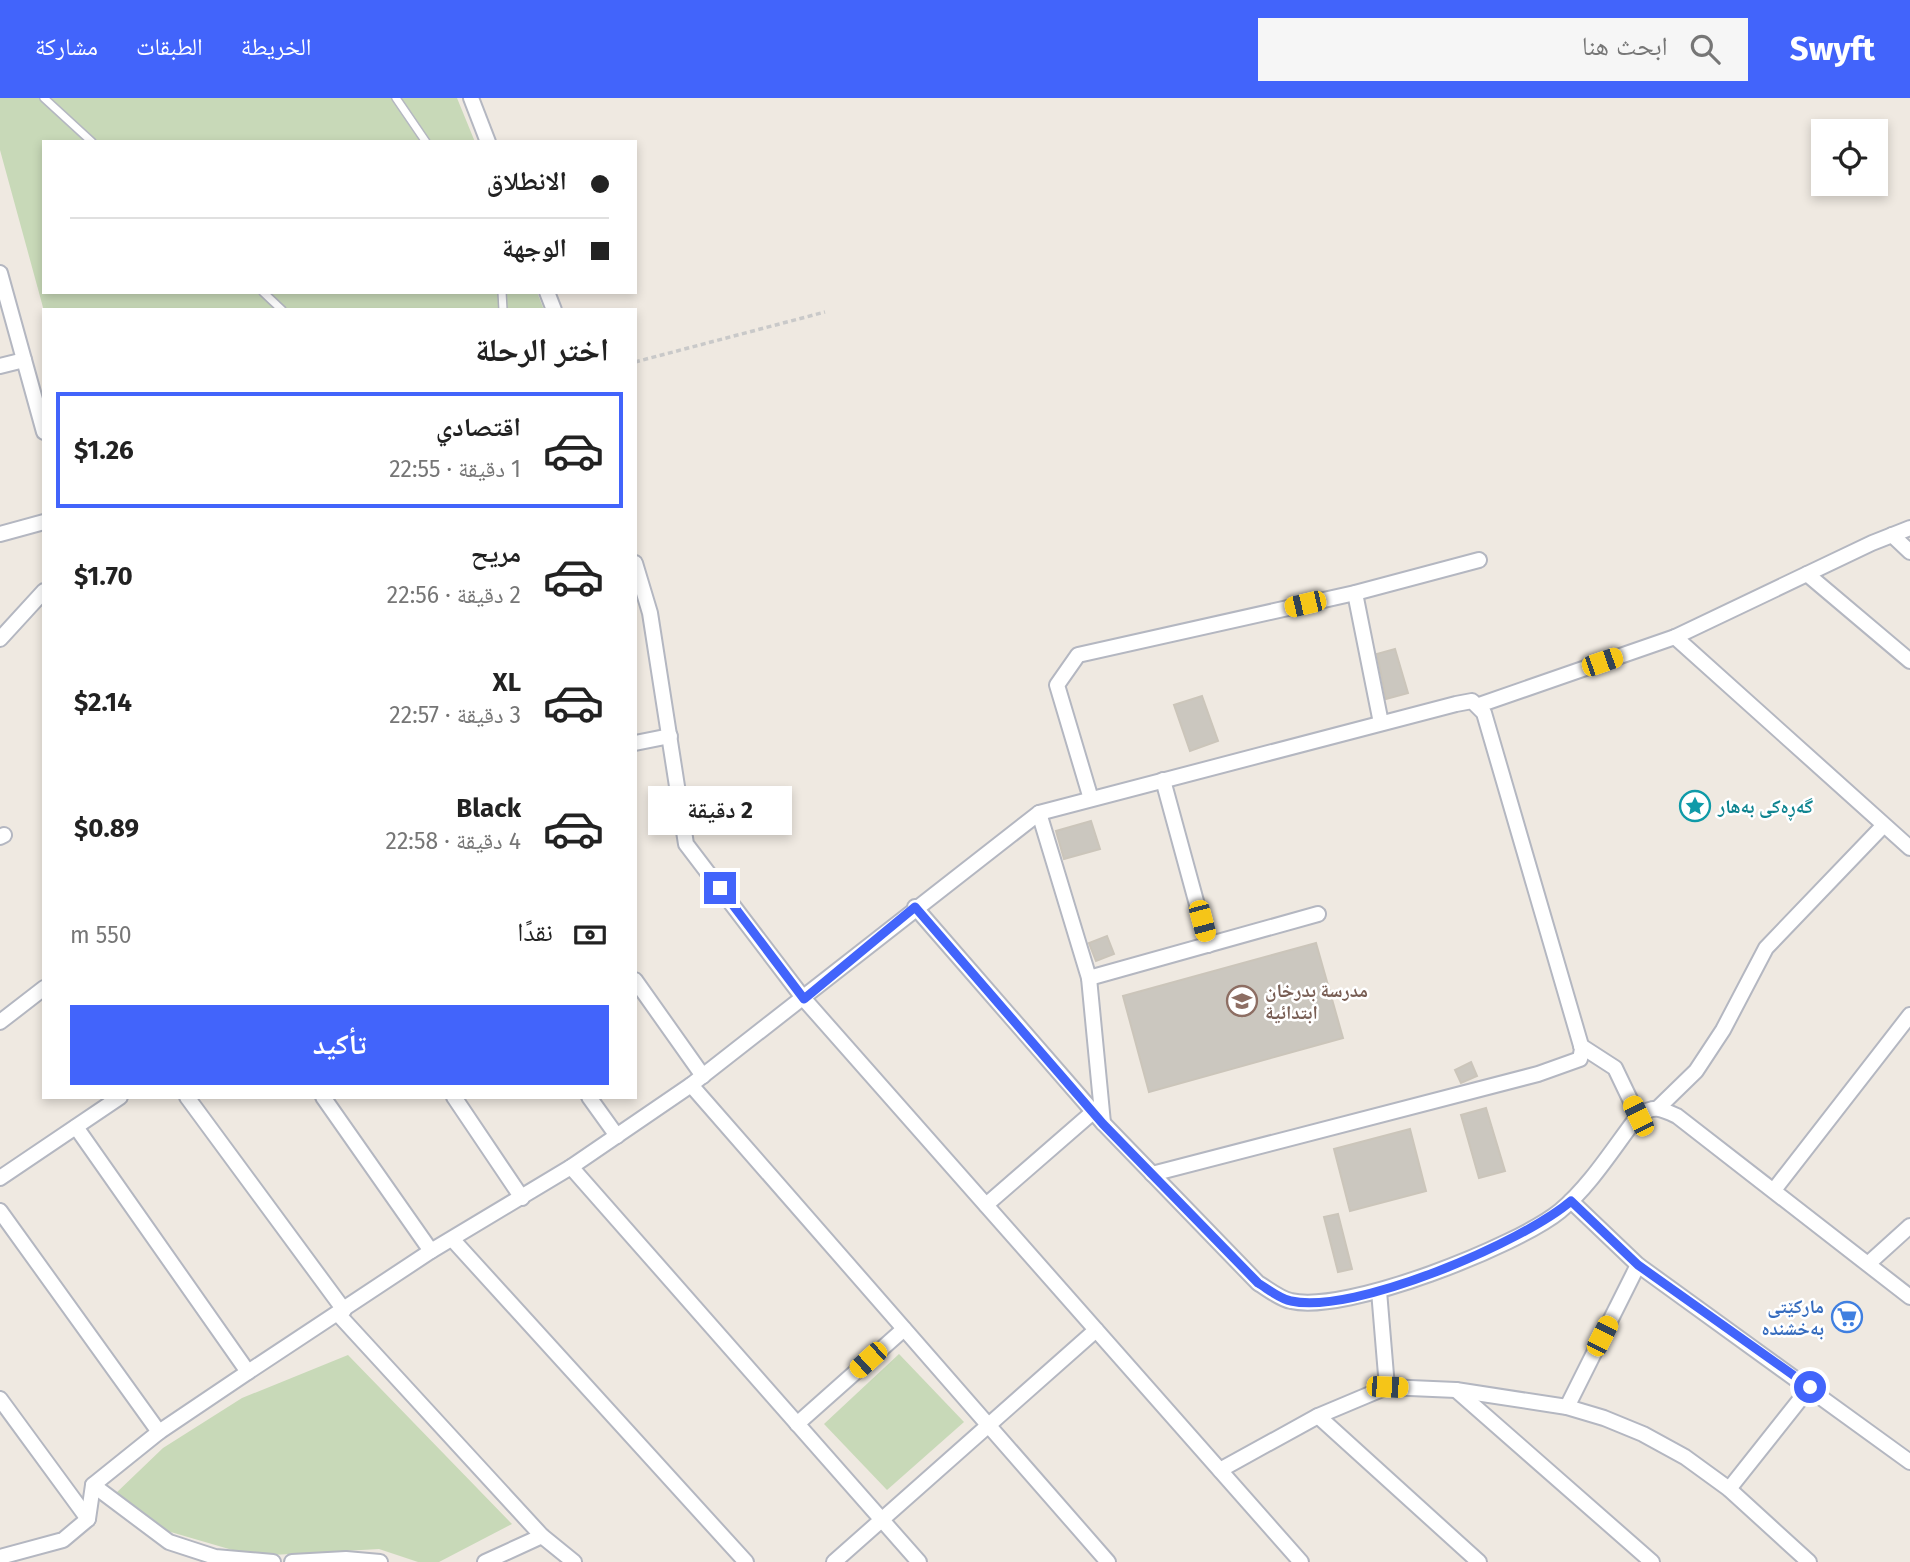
<!DOCTYPE html>
<html lang="ar">
<meta charset="utf-8">
<style>
body{margin:0;font-family:"Fira Sans","Noto Naskh Arabic",sans-serif;background:#f6f6f6;color:#222;direction:rtl;height:100vh;display:flex;flex-direction:column;font-size:26px;white-space:nowrap}
*{box-sizing:border-box;margin:0}
p{font-size:23px;color:#767676}
.icon{flex:none;width:38px;height:38px;fill:none;stroke:currentColor;stroke-width:2;stroke-linecap:round;stroke-linejoin:round}
.map{position:relative;flex:1;overflow:hidden;direction:ltr}
.side{position:absolute;left:42px;top:210px;width:595px;height:791px;display:flex;flex-direction:column;background:#fff;border-radius:0px;box-shadow:0 4px 10px #0003;direction:rtl}
.side>*{flex:none}
.banner{position:absolute;left:42px;top:42px;width:595px;height:154px;border-radius:0px;box-shadow:0 4px 10px #0003;direction:rtl;display:grid;align-content:center;height:154px;padding:0 28px;background:#fff}
.fabs{position:absolute;left:1811px;top:21px;display:grid;gap:14px}
.fabs a{display:grid;place-items:center;width:77px;height:77px;border-radius:0px;background:#fff;box-shadow:0 4px 10px #0003;font-size:35px}
.end{position:absolute;width:32px;height:32px;margin:-16px;border:9px solid #4264fb;background:#fff;box-shadow:0 0 0 4px #fff}
.from{border-radius:50%}
.bubble{position:absolute;height:49px;border-radius:0px;background:#fff;box-shadow:0 4px 10px #0003;font-size:23px;font-weight:700;line-height:49px;text-align:center;direction:rtl}
.car{position:absolute;width:21px;height:42px;margin:-21px -10px;border-radius:9px;box-shadow:0 0 5px 2px #0007;background:linear-gradient(#f5c518 24%,#345 0 40%,#f5c518 0 76%,#345 0 86%,#f5c518 0)}
.banner b{display:flex;align-items:center;gap:24px;height:66px;font-size:26px}
.banner b+b{border-top:2px solid #e0e0e0}
.banner i{width:18px;height:18px;background:#222}
ul{padding:0;list-style:none}
li{display:flex;align-items:center;gap:21px;height:116px;margin:0 14px 10px;padding:0 14px;border:4px solid transparent;border-radius:0px}
li div{flex:1}
li b{display:block;font-size:26px}
li em{font-style:normal;font-weight:700}
li.current{border-color:#4264fb}
li>.icon{width:63px;height:63px;stroke-width:1.5}
h2{padding:0 28px;font-size:32px;line-height:84px}
.pay{display:flex;align-items:center;gap:18px;height:77px;padding:0 28px;font-size:26px}
.pay p{margin-inline-start:auto}
.primary-button{display:flex;gap:14px;margin-top:auto;padding:14px 28px}
.primary-button a{flex:1;height:80px;border-radius:0px;background:#4264fb;color:#fff;font-size:28px;font-weight:700;line-height:80px;text-align:center}
header{display:flex;align-items:center;gap:42px;box-sizing:border-box;height:98px;padding:0 35px;background:#4264fb;color:#fff}
header strong{font-size:33px}
nav{display:flex;gap:38px;margin-inline-start:auto;font-size:24px}
.search{width:490px;height:63px;background:#f6f6f6;display:flex;align-items:center;gap:18px;box-sizing:border-box;padding:0 24px;border-radius:0px;color:#767676;font-size:26px}
.map>svg:first-child{display:block}
</style>
<header>
<strong>Swyft</strong>
<div class="search"><svg class="icon" aria-label="search" viewBox="0 0 24 24"><circle cx="10" cy="10" r="6"/><path d="M15 15l6 6"/></svg>ابحث هنا</div>
<nav><a>الخريطة</a><a>الطبقات</a><a>مشاركة</a></nav>
</header>
<div class="map">
<svg width="1910" height="1464" viewBox="0 0 1910 1464">
<rect width="100%" height="100%" fill="#efe9e1"/>
<g fill="#c8d9b8">
<path d="M 0,0 L 457,0 L 475,44 L 44,44 L 44,194 L 537,194 L 544,212 L 44,213 L 0,52 Z"/>
<path d="M 899,1256 L 964,1324 L 887,1392 L 824,1326 Z"/>
<path d="M 348,1257 L 512,1426 L 439,1464 L 418,1464 L 379,1451 L 253,1458 L 157,1430 L 114,1397 L 163,1350 L 242,1300 Z"/>
</g>
<g fill="#cbc7bf" stroke="#cbc5ba" stroke-width="2">
<path d="M 1395,551 L 1408,595 L 1386,601 L 1377,556 Z"/>
<path d="M 1202,598 L 1218,643 L 1190,653 L 1174,607 Z"/>
<path d="M 1091,723 L 1100,751 L 1064,761 L 1056,733 Z"/>
<path d="M 1107,838 L 1114,856 L 1096,863 L 1089,845 Z"/>
<path d="M 1316,845 L 1343,940 L 1149,994 L 1123,898 Z"/>
<path d="M 1471,964 L 1477,978 L 1461,985 L 1455,972 Z"/>
<path d="M 1486,1010 L 1505,1073 L 1479,1080 L 1461,1017 Z"/>
<path d="M 1410,1031 L 1426,1093 L 1350,1113 L 1334,1051 Z"/>
<path d="M 1338,1116 L 1352,1171 L 1338,1174 L 1324,1119 Z"/>
</g>
<g fill="none" stroke-linecap="round" stroke-linejoin="round">
<g stroke="#b4b7c1" stroke-width="10">
<g id="service">
<path d="M 44,0 L 92,44"/>
<path d="M 396,0 L 426,44"/>
<path d="M 263,194 L 282,212"/>
<path d="M 502,194 L 503,212"/>
</g>
</g>
<g stroke="#b4b7c1" stroke-width="18">
<g id="minor">
<path d="M 471,0 L 488,44"/>
<path d="M 0,175 L 44,334"/>
<path d="M 547,194 L 554,212"/>
<path d="M 0,268 L 24,262"/>
<path d="M 0,436 L 44,424"/>
<path d="M 1892,437 L 1910,454"/>
<path d="M 635,465 L 650,515 L 686,746 L 804,901 L 1301,1464"/>
<path d="M 1807,476 L 1910,563"/>
<path d="M 1355,495 L 1381,625"/>
<path d="M 1675,539 L 1910,750"/>
<path d="M 0,541 L 44,493"/>
<path d="M 1479,607 L 1675,539 L 1872,445 L 1910,430"/>
<path d="M 635,645 L 670,638"/>
<path d="M 1163,682 L 1208,847"/>
<path d="M 1091,701 L 1057,587 L 1078,557 L 1355,495 L 1479,462"/>
<path d="M 1039,715 L 1089,880 L 1103,1025"/>
<path d="M 0,739 L 4,737"/>
<path d="M 915,809 L 1103,1025 L 1258,1185 C 1268,1191 1280,1201 1291,1203 C 1346,1216 1517,1148 1560,1113 C 1591,1087 1614,1049 1638,1018 C 1654,1007 1660,1010 1677,1018 L 1910,1199"/>
<path d="M 1089,880 L 1318,816"/>
<path d="M 635,882 L 703,978"/>
<path d="M 0,924 L 44,890"/>
<path d="M 1581,948 L 1615,970 L 1638,1018"/>
<path d="M 691,987 L 1108,1464"/>
<path d="M 187,999 L 344,1212"/>
<path d="M 323,999 L 431,1153"/>
<path d="M 454,999 L 522,1100"/>
<path d="M 589,999 L 617,1038"/>
<path d="M 1659,1009 L 1696,973 L 1723,932 L 1766,850 L 1883,728"/>
<path d="M 76,1029 L 248,1274"/>
<path d="M 571,1069 L 919,1464"/>
<path d="M 0,1080 L 120,999"/>
<path d="M 1774,1092 L 1910,917"/>
<path d="M 1571,1103 L 1638,1167 L 1910,1364"/>
<path d="M 986,1107 L 1093,1014"/>
<path d="M 0,1113 L 159,1334"/>
<path d="M 453,1142 L 746,1464"/>
<path d="M 1869,1165 L 1910,1128"/>
<path d="M 1379,1193 L 1387,1289"/>
<path d="M 338,1216 L 542,1438 L 574,1464"/>
<path d="M 1456,1292 L 1652,1464"/>
<path d="M 0,1301 L 88,1421"/>
<path d="M 1567,1309 L 1638,1167"/>
<path d="M 1318,1318 L 1479,1464"/>
<path d="M 797,1326 L 904,1231"/>
<path d="M 1220,1372 L 1318,1318 L 1387,1289 L 1456,1292 L 1567,1309 L 1604,1320 L 1643,1336 L 1685,1359 L 1729,1391 L 1809,1464"/>
<path d="M 93,1387 L 169,1444 L 215,1459 L 273,1464"/>
<path d="M 1729,1391 L 1810,1289"/>
<path d="M 0,1459 L 63,1442 L 88,1421 L 93,1387 L 159,1334 L 248,1274 L 431,1153 L 571,1069 L 691,987 L 1039,715 L 1456,606 L 1472,603 L 1484,615 L 1582,951 L 1580,961 L 1538,976 L 1152,1076"/>
<path d="M 292,1464 L 346,1461 L 380,1464"/>
<path d="M 485,1464 L 542,1438"/>
<path d="M 834,1464 L 1096,1232"/>
</g>
</g>
<path stroke="#c9c9c9" stroke-width="3.5" stroke-dasharray="5 3.5" stroke-linecap="butt" d="M 635,264 L 825,214"/>
<use href="#service" stroke="#fff" stroke-width="7"/>
<use href="#minor" stroke="#fff" stroke-width="14"/>
</g>
<g fill="none" stroke-linecap="round" stroke-linejoin="round">
<path stroke="#4264fb" stroke-width="9" d="M 720,790 L 804,901 L 915,809 L 1103,1026 L 1258,1185 C 1268,1191 1280,1201 1291,1203 C 1354,1217 1523,1144 1571,1103 L 1638,1167 L 1810,1289"/>
</g>
<defs>
<g id="sight-ring" transform="scale(1.575)"><circle r="9.5" fill="#fff" stroke="#0f9aa8" stroke-width="1.5"/><path d="M0-6L1.8-2.2L6-1.7L2.9 1.2L3.7 5.4L0 3.3L-3.7 5.4L-2.9 1.2L-6-1.7L-1.8-2.2Z" fill="#0f9aa8"/></g>
<g id="school-ring" transform="scale(1.575)"><circle r="9.5" fill="#fff" stroke="#8d6e63" stroke-width="1.5"/><path d="M0-5L7-2L0 1L-7-2ZM-4 1L0 2.5L4 1V4Q0 6-4 4Z" fill="#8d6e63"/></g>
<g id="supermarket-ring" transform="scale(1.575)"><circle r="9.5" fill="#fff" stroke="#3f7fe0" stroke-width="1.5"/><path d="M-6-5.5h2.5l.6 2H6L4.5 2H-2.5L-4.4-4H-6ZM-1.5 3.2a1.3 1.3 0 1 0 .1 0ZM3 3.2a1.3 1.3 0 1 0 .1 0Z" fill="#3f7fe0"/></g>
</defs>
<g fill-rule="evenodd">
<use href="#sight-ring" x="1695" y="708"/>
<use href="#school-ring" x="1242" y="903"/>
<use href="#supermarket-ring" x="1847" y="1219"/>
</g>
<g text-anchor="middle" stroke-width="5" stroke-linejoin="round" paint-order="stroke">
<g font-size="19" font-weight="bold" fill="#0d838f" stroke="#fff" text-anchor="start">
<text x="1718" y="715">گەڕەکی بەهار</text>
</g>
<g font-size="19" font-weight="bold" fill="#785e54" stroke="#fff" text-anchor="start">
<text x="1265" y="899">مدرسة بدرخان<tspan x="1265" dy="22">ابتدائية</tspan></text>
</g>
<g font-size="19" font-weight="bold" fill="#366cbe" stroke="#fff" text-anchor="end">
<text x="1824" y="1215">مارکێتی<tspan x="1824" dy="22">بەخشندە</tspan></text>
</g>
</g>
</svg>
<div class="fabs">
<a><svg class="icon" aria-label="locate" viewBox="0 0 24 24"><circle cx="12" cy="12" r="6"/><path d="M12 2v4M12 18v4M2 12h4M18 12h4"/></svg></a>
</div>
<i class="end from" style="left:1810px;top:1289px"></i>
<i class="end" style="left:720px;top:790px"></i>
<div class="bubble" style="left:648px;top:688px;width:144px">2 دقيقة</div>
<i class="car" style="left:1305px;top:506px;rotate:257deg"></i>
<i class="car" style="left:1602px;top:564px;rotate:71deg"></i>
<i class="car" style="left:1202px;top:823px;rotate:165deg"></i>
<i class="car" style="left:1638px;top:1018px;rotate:334deg"></i>
<i class="car" style="left:1602px;top:1238px;rotate:27deg"></i>
<i class="car" style="left:868px;top:1262px;rotate:228deg"></i>
<i class="car" style="left:1387px;top:1289px;rotate:92deg"></i>
<div class="banner">
<b><i class="from"></i>الانطلاق</b>
<b><i></i>الوجهة</b>
</div>
<section class="side">
<h2>اختر الرحلة</h2>
<ul>
<li class="current"><svg class="icon" aria-label="car" viewBox="0 0 24 24"><path d="M5 17H2v-5l4-1 3-4h7l3 4 3 1v5h-3M9 17h6M6 11h13"/><circle cx="7" cy="17" r="2"/><circle cx="17" cy="17" r="2"/></svg><div><b>اقتصادي</b><p>1 دقيقة · 22:55</p></div><em>$1.26</em></li>
<li><svg class="icon" aria-label="car" viewBox="0 0 24 24"><path d="M5 17H2v-5l4-1 3-4h7l3 4 3 1v5h-3M9 17h6M6 11h13"/><circle cx="7" cy="17" r="2"/><circle cx="17" cy="17" r="2"/></svg><div><b>مريح</b><p>2 دقيقة · 22:56</p></div><em>$1.70</em></li>
<li><svg class="icon" aria-label="car" viewBox="0 0 24 24"><path d="M5 17H2v-5l4-1 3-4h7l3 4 3 1v5h-3M9 17h6M6 11h13"/><circle cx="7" cy="17" r="2"/><circle cx="17" cy="17" r="2"/></svg><div><b>XL</b><p>3 دقيقة · 22:57</p></div><em>$2.14</em></li>
<li><svg class="icon" aria-label="car" viewBox="0 0 24 24"><path d="M5 17H2v-5l4-1 3-4h7l3 4 3 1v5h-3M9 17h6M6 11h13"/><circle cx="7" cy="17" r="2"/><circle cx="17" cy="17" r="2"/></svg><div><b>Black</b><p>4 دقيقة · 22:58</p></div><em>$0.89</em></li>
</ul>
<div class="pay"><svg class="icon" aria-label="cash" viewBox="0 0 24 24"><path d="M3 7h18v10H3z"/><circle cx="12" cy="12" r="2"/></svg>نقدًا<p>550 m</p></div>
<div class="primary-button"><a>تأكيد</a></div>
</section>
</div>
